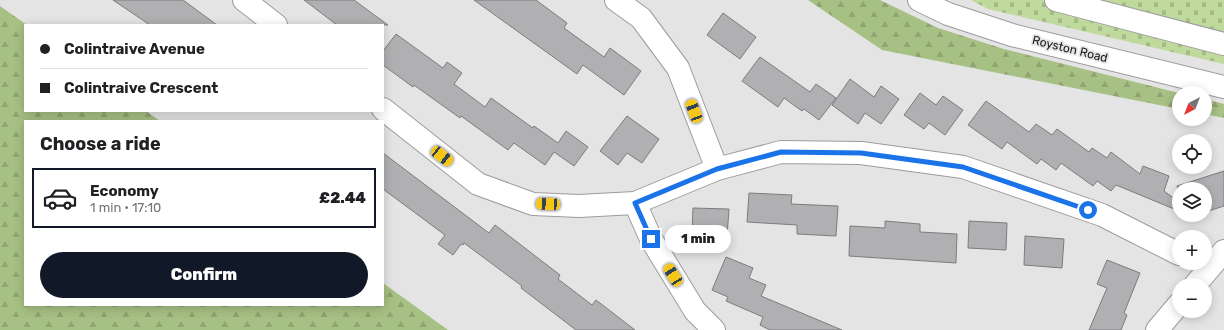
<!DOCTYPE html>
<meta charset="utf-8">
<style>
body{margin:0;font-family:Rubik,sans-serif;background:#f2f2f2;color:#202124;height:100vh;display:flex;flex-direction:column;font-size:15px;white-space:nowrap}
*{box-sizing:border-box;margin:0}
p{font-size:13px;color:#757577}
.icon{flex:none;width:22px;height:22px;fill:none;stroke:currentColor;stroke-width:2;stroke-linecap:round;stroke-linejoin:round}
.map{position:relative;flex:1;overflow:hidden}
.drawer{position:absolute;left:24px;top:120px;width:360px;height:186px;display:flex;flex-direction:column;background:#fff;border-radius:0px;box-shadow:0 2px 10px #0003}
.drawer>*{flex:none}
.banner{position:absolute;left:24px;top:24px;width:360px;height:88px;border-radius:0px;box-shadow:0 2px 10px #0003;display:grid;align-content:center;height:88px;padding:0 16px;background:#fff}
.needle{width:26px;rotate:222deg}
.buttons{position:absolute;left:1172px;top:86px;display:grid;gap:8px}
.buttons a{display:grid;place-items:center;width:40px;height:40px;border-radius:50%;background:#fff;box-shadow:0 2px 10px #0003;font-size:20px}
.end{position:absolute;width:18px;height:18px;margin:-9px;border:5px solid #1a73e8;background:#fff;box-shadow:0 0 0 2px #fff}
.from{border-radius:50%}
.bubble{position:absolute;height:28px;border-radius:14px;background:#fff;box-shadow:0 2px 10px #0003;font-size:13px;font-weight:800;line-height:28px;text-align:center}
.car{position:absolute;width:12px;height:24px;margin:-12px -6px;border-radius:5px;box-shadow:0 0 3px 1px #0007;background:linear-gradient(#f5c518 24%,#345 0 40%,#f5c518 0 76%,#345 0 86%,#f5c518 0)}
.banner b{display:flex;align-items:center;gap:14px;height:38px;font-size:15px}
.banner b+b{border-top:1px solid #e0e0e0}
.banner i{width:10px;height:10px;background:#202124}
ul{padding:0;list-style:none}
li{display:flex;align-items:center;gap:12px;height:60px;margin:0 8px 6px;padding:0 8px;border:2px solid transparent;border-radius:0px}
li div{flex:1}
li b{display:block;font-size:15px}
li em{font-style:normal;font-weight:800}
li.on{border-color:#111827}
li>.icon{width:36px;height:36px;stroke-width:1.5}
h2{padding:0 16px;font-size:18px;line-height:48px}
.button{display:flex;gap:8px;margin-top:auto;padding:8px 16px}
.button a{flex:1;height:46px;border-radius:24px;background:#111827;color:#fff;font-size:16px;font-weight:800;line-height:46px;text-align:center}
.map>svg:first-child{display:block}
</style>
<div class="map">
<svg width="1224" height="330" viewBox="0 0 1224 330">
<defs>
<pattern id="forest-firs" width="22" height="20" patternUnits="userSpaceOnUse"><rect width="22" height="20" fill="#a7c083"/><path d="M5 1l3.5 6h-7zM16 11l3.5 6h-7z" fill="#8fa471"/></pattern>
<pattern id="cemetery-stones" width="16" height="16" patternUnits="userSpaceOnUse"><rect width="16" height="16" fill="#c0d99d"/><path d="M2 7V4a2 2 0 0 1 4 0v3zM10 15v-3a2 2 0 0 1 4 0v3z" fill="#a4ba87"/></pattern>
</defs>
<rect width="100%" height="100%" fill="#e4e4e5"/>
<g fill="url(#forest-firs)">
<path d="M 808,0 L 880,0 L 938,28 L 1004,49 L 1179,93 L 1179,109 L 882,50 Z"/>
<path d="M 0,6 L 27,25 L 25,25 L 25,111 L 146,111 L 160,121 L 25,121 L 25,305 L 383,305 L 383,283 L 448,330 L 0,330 Z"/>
<path d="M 1205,99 L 1224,104 L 1224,118 L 1205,114 Z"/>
</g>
<path fill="url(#cemetery-stones)" d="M 971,0 L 1224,0 L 1224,64 L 988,9 Z"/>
<g fill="#b0b0b2" stroke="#7c7c7e">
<path d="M 113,0 L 183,0 L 217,25 L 150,25 Z"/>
<path d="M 304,0 L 354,0 L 388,25 L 337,25 Z"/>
<path d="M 474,0 L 536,0 L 567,23 L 564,28 L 604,57 L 610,48 L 641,71 L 624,95 L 583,65 L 577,74 Z"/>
<path d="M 723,13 L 756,37 L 740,59 L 707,35 Z"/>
<path d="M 396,34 L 443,68 L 447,62 L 462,73 L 454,84 L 485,107 L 491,98 L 533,128 L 534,126 L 558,143 L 566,131 L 588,147 L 574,166 L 554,152 L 545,165 L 514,143 L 508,150 L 461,116 L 460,118 L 414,85 L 413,87 L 383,65 L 383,51 Z"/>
<path d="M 760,57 L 810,92 L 816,84 L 836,98 L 819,120 L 804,109 L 802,111 L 784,98 L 778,107 L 742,81 Z"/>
<path d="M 850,79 L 874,97 L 881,86 L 899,99 L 881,124 L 865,113 L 858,124 L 832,105 Z"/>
<path d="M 920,93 L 936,105 L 943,96 L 963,110 L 945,135 L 929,123 L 924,129 L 904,115 Z"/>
<path d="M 986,101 L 1029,132 L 1036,124 L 1052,135 L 1057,129 L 1089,152 L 1092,148 L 1107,158 L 1111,152 L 1140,174 L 1143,166 L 1169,176 L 1164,191 L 1179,202 L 1179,211 L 1116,185 L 1111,191 L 1097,181 L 1093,186 L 1061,163 L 1056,170 L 1041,159 L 1037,164 L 1007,142 L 1002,149 L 968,125 Z"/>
<path d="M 627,116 L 659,139 L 642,163 L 627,153 L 618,165 L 600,151 Z"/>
<path d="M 383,153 L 489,233 L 495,225 L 560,275 L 558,279 L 592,305 L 596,300 L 635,330 L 576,330 L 521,288 L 522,286 L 464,243 L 463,245 L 461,244 L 453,255 L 438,244 L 445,235 L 383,189 Z"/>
<path d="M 1224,171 L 1224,206 L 1205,212 L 1205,189 L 1179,189 L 1179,193 L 1177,186 Z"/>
<path d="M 749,193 L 792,195 L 791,204 L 838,206 L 836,236 L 797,234 L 797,225 L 747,222 Z"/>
<path d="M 693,208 L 729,209 L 727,237 L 692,234 Z"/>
<path d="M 885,221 L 920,224 L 920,232 L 957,234 L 956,263 L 849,256 L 850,226 L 885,228 Z"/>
<path d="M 969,221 L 1007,223 L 1006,250 L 968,248 Z"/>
<path d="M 1025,236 L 1064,239 L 1062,268 L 1024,265 Z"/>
<path d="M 726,257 L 753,268 L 749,278 L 766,285 L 761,296 L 842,330 L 770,330 L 760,325 L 763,317 L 726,301 L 728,297 L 712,290 Z"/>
<path d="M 1107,260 L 1140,273 L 1124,313 L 1127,315 L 1121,330 L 1089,330 L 1107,288 L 1097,284 Z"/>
</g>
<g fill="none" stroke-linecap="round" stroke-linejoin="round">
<g stroke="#9c9c9e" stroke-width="24">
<g id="minor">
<path d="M 244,0 L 276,25"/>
<path d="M 616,0 L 641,18 L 678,68 L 717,169"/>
<path d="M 919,0 L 948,14 L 1012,35 L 1224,87"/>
<path d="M 1056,0 L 1224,44"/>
<path d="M 383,109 L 478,184 L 533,204 L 579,206 L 635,203 L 717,169 L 781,152 L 861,153 L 963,167 L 1102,215 L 1179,254"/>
<path d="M 635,203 L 651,239 L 695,311 L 714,330"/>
<path d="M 1195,285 L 1224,251"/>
<path d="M 1157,330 L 1179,304"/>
</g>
</g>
<use href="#minor" stroke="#fff" stroke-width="22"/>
</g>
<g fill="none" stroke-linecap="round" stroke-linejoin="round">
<path stroke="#1a73e8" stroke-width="5" d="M 651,239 L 635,203 L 717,169 L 781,152 L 861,153 L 963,167 L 1088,210"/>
</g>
<g text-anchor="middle" stroke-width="3.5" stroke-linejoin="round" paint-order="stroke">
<g font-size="12" fill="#181819" stroke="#e4e4e5">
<text transform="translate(1070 49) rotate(14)" y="4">Royston Road</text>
</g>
</g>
</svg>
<div class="buttons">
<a><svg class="needle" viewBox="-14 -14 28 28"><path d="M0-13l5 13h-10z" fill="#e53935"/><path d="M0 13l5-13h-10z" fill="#757577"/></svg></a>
<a><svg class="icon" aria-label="locate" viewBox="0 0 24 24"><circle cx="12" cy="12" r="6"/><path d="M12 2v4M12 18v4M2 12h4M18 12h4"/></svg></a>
<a><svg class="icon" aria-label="layers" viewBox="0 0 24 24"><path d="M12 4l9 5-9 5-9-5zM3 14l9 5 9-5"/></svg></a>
<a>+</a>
<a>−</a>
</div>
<i class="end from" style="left:1088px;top:210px"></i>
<i class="end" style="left:651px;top:239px"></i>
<div class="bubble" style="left:665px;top:225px;width:66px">1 min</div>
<i class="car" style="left:694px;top:111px;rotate:339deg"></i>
<i class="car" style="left:442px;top:156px;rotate:128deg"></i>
<i class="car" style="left:548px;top:204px;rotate:273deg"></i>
<i class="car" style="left:673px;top:275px;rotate:328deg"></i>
<div class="banner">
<b><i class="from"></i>Colintraive Avenue</b>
<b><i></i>Colintraive Crescent</b>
</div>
<section class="drawer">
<h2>Choose a ride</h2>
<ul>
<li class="on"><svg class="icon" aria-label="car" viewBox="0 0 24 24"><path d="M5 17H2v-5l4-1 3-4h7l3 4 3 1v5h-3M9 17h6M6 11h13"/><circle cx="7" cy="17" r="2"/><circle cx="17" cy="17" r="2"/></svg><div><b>Economy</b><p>1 min · 17:10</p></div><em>£2.44</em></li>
</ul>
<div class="button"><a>Confirm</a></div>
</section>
</div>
